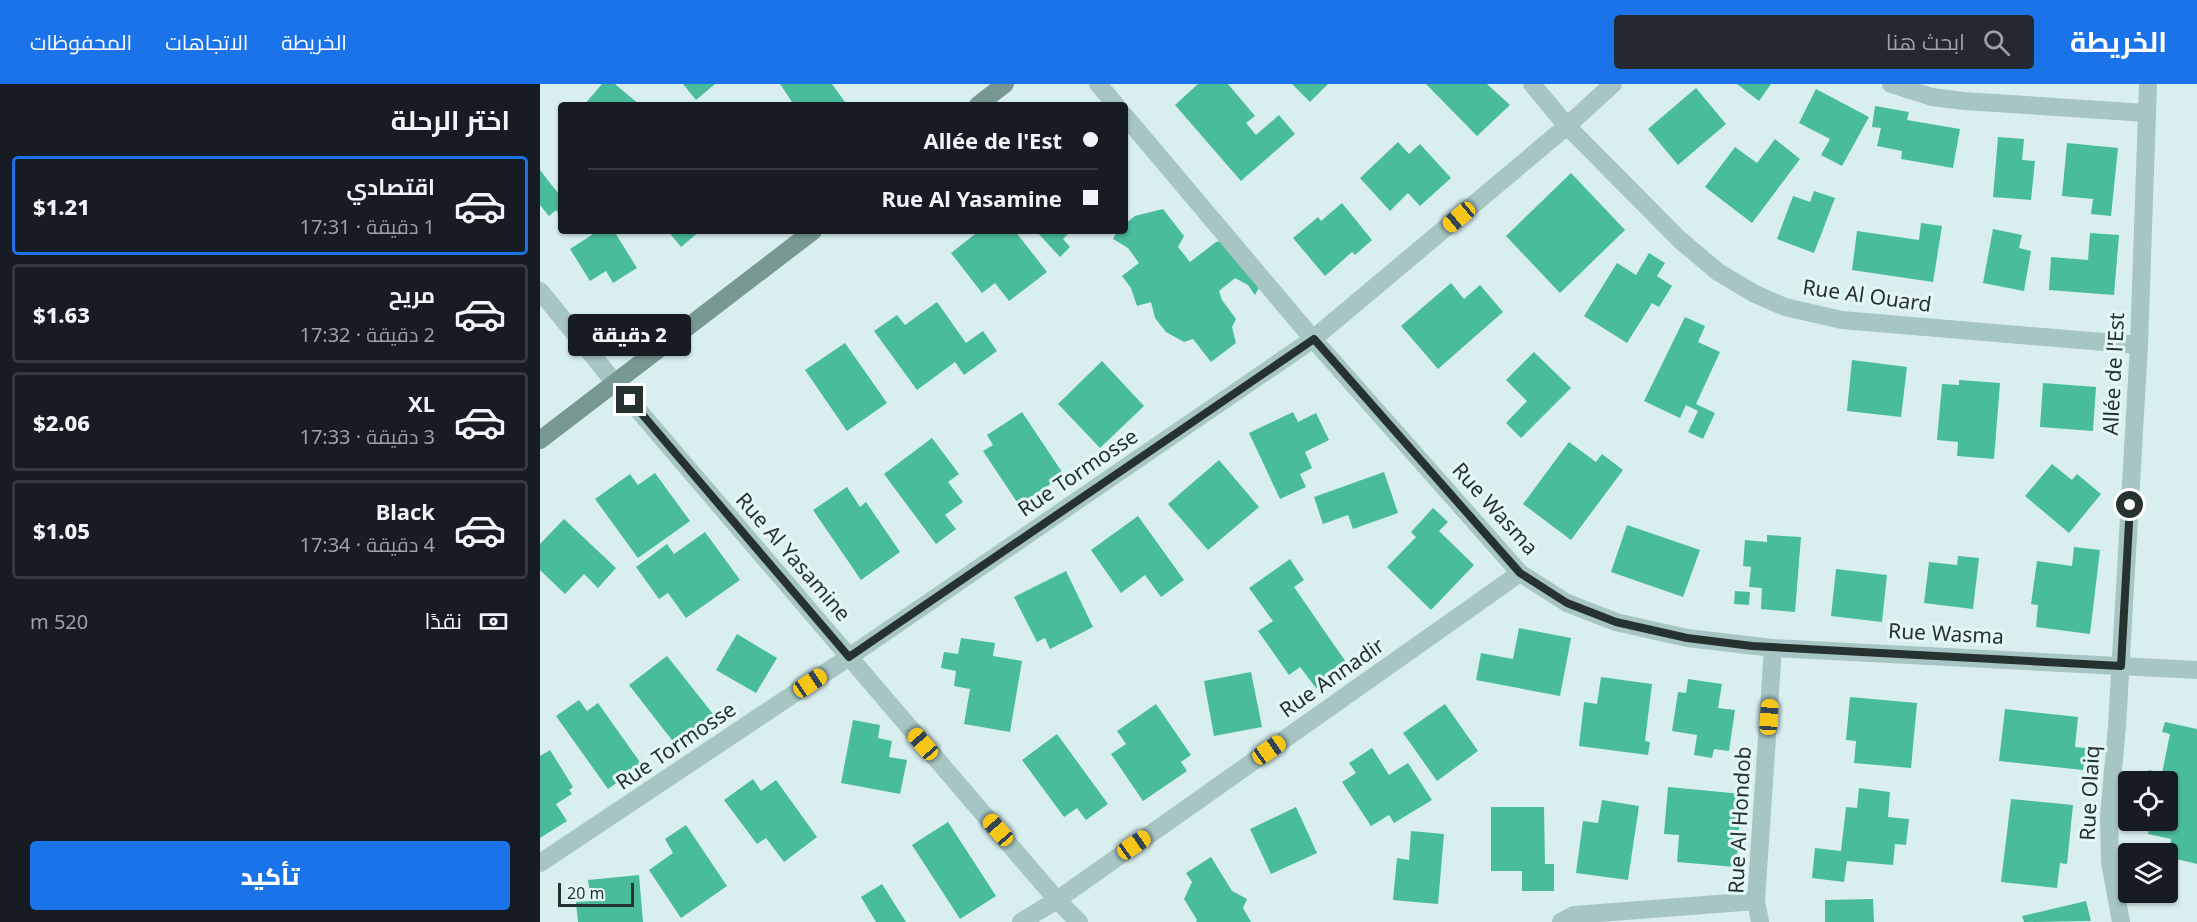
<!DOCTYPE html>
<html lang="ar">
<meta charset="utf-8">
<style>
body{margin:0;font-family:"Noto Sans",Cairo,sans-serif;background:#242831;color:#f1f3f6;direction:rtl;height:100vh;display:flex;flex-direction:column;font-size:22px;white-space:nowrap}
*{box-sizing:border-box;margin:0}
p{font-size:20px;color:#9ea1a6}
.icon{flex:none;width:33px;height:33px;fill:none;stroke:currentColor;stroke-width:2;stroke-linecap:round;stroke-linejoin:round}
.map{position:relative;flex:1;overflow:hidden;direction:ltr}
.details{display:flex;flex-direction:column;background:#171b24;width:540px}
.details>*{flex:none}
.banner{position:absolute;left:18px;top:18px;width:570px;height:132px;border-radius:6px;box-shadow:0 2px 4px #0004;direction:rtl;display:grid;align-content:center;height:132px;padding:0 30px;background:#171b24}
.fabs{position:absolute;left:1578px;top:687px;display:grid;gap:12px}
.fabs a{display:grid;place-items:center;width:60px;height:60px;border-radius:6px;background:#171b24;box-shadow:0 2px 4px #0004;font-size:30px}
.scale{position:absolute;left:18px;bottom:15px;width:76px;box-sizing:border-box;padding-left:6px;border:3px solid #263230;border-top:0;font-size:16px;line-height:21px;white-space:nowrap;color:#263230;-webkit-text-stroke:4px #e4f7f7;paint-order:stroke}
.end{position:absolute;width:27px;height:27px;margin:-14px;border:8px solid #263230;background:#fff;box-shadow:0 0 0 3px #fff}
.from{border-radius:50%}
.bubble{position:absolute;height:42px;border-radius:6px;background:#171b24;box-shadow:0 2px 4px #0004;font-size:20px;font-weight:800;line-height:42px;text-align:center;direction:rtl}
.car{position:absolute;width:18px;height:36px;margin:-18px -9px;border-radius:8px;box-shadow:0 0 4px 2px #0007;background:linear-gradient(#f5c518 24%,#345 0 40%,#f5c518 0 76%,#345 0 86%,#f5c518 0)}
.banner b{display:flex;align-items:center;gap:21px;height:57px;font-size:22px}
.banner b+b{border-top:2px solid #363941}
.banner i{width:15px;height:15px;background:#f1f3f6}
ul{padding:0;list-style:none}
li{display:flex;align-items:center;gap:18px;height:99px;margin:0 12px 9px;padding:0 18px;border:3px solid #363941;border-radius:6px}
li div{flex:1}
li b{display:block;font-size:22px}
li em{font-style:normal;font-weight:800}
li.active{border-color:#1a73e8}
li>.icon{width:54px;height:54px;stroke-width:1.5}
h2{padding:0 30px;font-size:27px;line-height:72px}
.pay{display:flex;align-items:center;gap:15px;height:66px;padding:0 30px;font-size:22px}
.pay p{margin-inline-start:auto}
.primary-button{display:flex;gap:12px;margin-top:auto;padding:12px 30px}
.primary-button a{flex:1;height:69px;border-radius:6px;background:#1a73e8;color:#fff;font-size:24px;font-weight:800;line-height:69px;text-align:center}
header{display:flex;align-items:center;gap:36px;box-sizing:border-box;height:84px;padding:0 30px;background:#1a73e8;color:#fff}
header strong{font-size:28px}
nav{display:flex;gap:33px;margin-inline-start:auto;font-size:21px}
.search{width:420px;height:54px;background:#242831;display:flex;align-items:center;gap:15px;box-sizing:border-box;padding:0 21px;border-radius:6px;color:#9ea1a6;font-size:22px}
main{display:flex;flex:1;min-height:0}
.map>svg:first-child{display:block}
</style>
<header>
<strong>الخريطة</strong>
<div class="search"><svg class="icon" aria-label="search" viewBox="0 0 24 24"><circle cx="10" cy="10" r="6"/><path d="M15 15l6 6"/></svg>ابحث هنا</div>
<nav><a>الخريطة</a><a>الاتجاهات</a><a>المحفوظات</a></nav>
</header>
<main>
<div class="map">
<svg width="1657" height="838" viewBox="0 0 1657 838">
<rect width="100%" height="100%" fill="#d9efef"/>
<g fill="#49bc9c">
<path d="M 62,0 L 75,0 L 100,21 L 44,21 Z"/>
<path d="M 143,0 L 175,0 L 156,16 Z"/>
<path d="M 240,0 L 292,0 L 307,21 L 254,21 Z"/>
<path d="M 658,0 L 688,0 L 715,32 L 706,39 L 716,51 L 739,31 L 755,50 L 701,97 L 635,21 Z"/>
<path d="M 752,0 L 788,0 L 770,18 Z"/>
<path d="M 886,0 L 947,0 L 970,21 L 937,52 Z"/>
<path d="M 1197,0 L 1231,0 L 1219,17 Z"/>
<path d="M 1156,4 L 1186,40 L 1138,81 L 1108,45 Z"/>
<path d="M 1276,5 L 1329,33 L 1302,82 L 1281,71 L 1290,55 L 1259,39 Z"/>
<path d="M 1335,22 L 1369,28 L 1367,36 L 1420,45 L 1413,84 L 1361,75 L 1362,67 L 1337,62 L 1341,44 L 1332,43 Z"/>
<path d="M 1458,53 L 1484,55 L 1482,76 L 1495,77 L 1491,116 L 1453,113 Z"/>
<path d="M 1235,55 L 1260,75 L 1212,139 L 1165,103 L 1195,63 L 1217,79 Z"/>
<path d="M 858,58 L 869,70 L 880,60 L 911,94 L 880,122 L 868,109 L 850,127 L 820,94 Z"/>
<path d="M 1527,59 L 1578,64 L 1571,132 L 1551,130 L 1553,115 L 1522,112 Z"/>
<path d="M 0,86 L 21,113 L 21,132 L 16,126 L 9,132 L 0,121 Z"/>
<path d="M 1031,89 L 1085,146 L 1020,209 L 966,152 Z"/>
<path d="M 1274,107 L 1295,114 L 1274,169 L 1237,155 L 1253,112 L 1270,118 Z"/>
<path d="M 802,119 L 832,156 L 815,171 L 812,168 L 785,192 L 753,154 L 778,133 L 781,137 Z"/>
<path d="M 623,125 L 644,152 L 638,163 L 650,178 L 676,158 L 683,157 L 719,204 L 715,211 L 708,201 L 695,194 L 679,207 L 682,216 L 696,235 L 692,243 L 696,259 L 671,278 L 653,255 L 644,258 L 626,248 L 615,234 L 611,218 L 597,222 L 591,204 L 582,192 L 599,179 L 588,164 L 573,155 L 577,147 L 585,147 L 585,140 L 595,132 Z"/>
<path d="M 1381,139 L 1402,142 L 1393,198 L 1312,186 L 1317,147 L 1379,156 Z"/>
<path d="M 1453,145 L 1482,151 L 1479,164 L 1491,167 L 1484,207 L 1443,199 Z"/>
<path d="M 58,147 L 74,147 L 97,184 L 73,199 L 66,187 L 50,197 L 30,165 Z"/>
<path d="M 128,147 L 160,147 L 141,163 Z"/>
<path d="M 439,147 L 475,147 L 507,188 L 469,217 L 455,199 L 442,209 L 411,169 Z"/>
<path d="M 496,147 L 531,147 L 523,155 L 530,163 L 520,173 Z"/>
<path d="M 1550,149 L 1579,151 L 1574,211 L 1509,206 L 1511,173 L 1548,176 Z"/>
<path d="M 1109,169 L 1125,179 L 1117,192 L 1132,202 L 1119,223 L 1112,219 L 1087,259 L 1044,232 L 1077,179 L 1096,191 Z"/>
<path d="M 911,199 L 924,215 L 940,201 L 963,228 L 898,285 L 861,242 Z"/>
<path d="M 397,218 L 426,259 L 443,247 L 457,267 L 424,291 L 415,278 L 377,306 L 334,247 L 357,231 L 365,241 Z"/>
<path d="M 1145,233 L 1165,242 L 1158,258 L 1180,268 L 1156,320 L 1175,329 L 1163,355 L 1148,348 L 1158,327 L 1146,321 L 1140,334 L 1104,317 Z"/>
<path d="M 305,259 L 347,319 L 307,347 L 265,286 Z"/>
<path d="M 994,268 L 1031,304 L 981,354 L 966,339 L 987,317 L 966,296 Z"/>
<path d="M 1312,276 L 1367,283 L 1361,333 L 1307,327 Z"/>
<path d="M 562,277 L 604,322 L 560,364 L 518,320 Z"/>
<path d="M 1419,296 L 1460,299 L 1454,375 L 1417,372 L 1418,358 L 1397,356 L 1402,300 L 1419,301 Z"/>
<path d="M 1503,299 L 1556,303 L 1553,347 L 1500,343 Z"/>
<path d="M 482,328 L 524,391 L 479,421 L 443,367 L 453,361 L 447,351 Z"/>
<path d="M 753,328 L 758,338 L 776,329 L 789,356 L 765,368 L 772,384 L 760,390 L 766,403 L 740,415 L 709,349 Z"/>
<path d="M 392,354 L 419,390 L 408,398 L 423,418 L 405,431 L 416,445 L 396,460 L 344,390 Z"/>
<path d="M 1029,358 L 1056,378 L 1062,370 L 1083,386 L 1031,456 L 983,420 Z"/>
<path d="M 679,376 L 719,423 L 668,466 L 628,420 Z"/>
<path d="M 1512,380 L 1532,396 L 1537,390 L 1561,410 L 1529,449 L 1485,412 Z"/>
<path d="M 844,388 L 858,429 L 813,445 L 808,431 L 783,440 L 774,413 Z"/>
<path d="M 115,389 L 150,437 L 98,474 L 55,415 L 90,390 L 98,401 Z"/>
<path d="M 307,403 L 320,423 L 326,418 L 360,468 L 321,496 L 273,426 Z"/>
<path d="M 893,424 L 908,438 L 899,447 L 934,481 L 891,526 L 847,483 L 876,453 L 871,448 Z"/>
<path d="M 598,432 L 644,496 L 621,513 L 605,491 L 581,509 L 551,466 Z"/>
<path d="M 24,435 L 76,484 L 58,504 L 44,490 L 25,510 L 0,486 L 0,460 Z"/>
<path d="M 1087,441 L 1160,466 L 1143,513 L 1071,488 Z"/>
<path d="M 165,448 L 200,496 L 146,534 L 128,509 L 119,515 L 96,483 L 127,460 L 134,470 Z"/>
<path d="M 1227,451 L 1261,453 L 1255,528 L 1221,525 L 1222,504 L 1209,503 L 1211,483 L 1203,482 L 1205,456 L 1227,458 Z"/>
<path d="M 1534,463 L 1560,466 L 1550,550 L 1496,543 L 1498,521 L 1491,520 L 1497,477 L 1532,482 Z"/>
<path d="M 1418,472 L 1439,474 L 1433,525 L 1384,519 L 1389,478 L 1417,481 Z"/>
<path d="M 750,475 L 764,496 L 754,503 L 808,581 L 776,604 L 760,583 L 749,591 L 718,547 L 733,537 L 709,504 Z"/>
<path d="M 1296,485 L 1347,491 L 1342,538 L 1291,532 Z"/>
<path d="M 526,487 L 553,543 L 510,565 L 505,554 L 497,558 L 474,513 Z"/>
<path d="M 1195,507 L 1210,508 L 1209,521 L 1194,520 Z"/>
<path d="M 979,544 L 1031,554 L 1020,612 L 936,596 L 941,569 L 973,575 Z"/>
<path d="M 197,550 L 237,574 L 216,609 L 176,586 Z"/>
<path d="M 421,554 L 455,559 L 453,572 L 482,577 L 470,648 L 424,640 L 430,605 L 414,602 L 416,587 L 401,584 L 404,568 L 418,570 Z"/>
<path d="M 127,572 L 173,630 L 135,660 L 89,601 Z"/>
<path d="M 711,588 L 722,643 L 674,652 L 664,597 Z"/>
<path d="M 1061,593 L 1112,600 L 1105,657 L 1110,658 L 1108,671 L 1039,662 L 1044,618 L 1057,620 Z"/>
<path d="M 1148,595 L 1182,600 L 1178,624 L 1195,626 L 1189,667 L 1174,665 L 1172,674 L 1154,671 L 1157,651 L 1132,647 L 1138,608 L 1146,609 Z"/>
<path d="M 1310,613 L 1377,619 L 1371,684 L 1314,679 L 1316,657 L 1306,656 Z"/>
<path d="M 39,616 L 47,627 L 58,619 L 102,681 L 68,705 L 16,632 Z"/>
<path d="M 616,620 L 651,671 L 641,678 L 647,687 L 603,717 L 571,670 L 586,660 L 577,647 Z"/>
<path d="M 905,620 L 938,667 L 897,697 L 863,649 Z"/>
<path d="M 1465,625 L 1538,633 L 1535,663 L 1546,664 L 1543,686 L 1459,677 Z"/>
<path d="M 313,636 L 340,641 L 338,654 L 352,657 L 349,673 L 367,676 L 360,710 L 301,699 Z"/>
<path d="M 1625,638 L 1657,645 L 1657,780 L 1628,773 L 1631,755 L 1608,750 L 1611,736 L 1628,736 L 1628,698 L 1606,698 L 1609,686 L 1622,689 L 1630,650 L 1622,648 Z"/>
<path d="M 517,650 L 568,720 L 546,736 L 537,724 L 524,733 L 482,676 Z"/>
<path d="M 832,664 L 849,691 L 868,679 L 892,716 L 854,739 L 849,731 L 831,742 L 802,698 L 816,689 L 809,679 Z"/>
<path d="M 10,666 L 33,703 L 29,706 L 32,710 L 16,720 L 27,737 L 0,754 L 0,672 Z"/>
<path d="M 213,695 L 221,707 L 236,696 L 277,753 L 244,778 L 226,754 L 217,760 L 184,716 Z"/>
<path d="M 1128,703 L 1202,710 L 1196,783 L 1137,778 L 1139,751 L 1124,750 Z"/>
<path d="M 1319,704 L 1350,708 L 1348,733 L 1369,735 L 1366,761 L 1355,760 L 1353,781 L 1307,777 L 1304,798 L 1272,794 L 1275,764 L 1301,767 L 1306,723 L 1317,724 Z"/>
<path d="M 1471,715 L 1533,721 L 1527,780 L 1520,779 L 1517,804 L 1461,798 Z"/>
<path d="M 1062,716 L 1099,722 L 1088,796 L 1036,789 L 1043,737 L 1058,739 Z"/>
<path d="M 756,723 L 777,769 L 731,790 L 710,745 Z"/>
<path d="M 951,723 L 1004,723 L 1005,780 L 1014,780 L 1014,807 L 982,807 L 982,787 L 951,787 Z"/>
<path d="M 408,738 L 456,812 L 420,835 L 372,761 Z"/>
<path d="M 146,741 L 187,802 L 141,834 L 109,786 L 133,769 L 125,755 Z"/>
<path d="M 871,747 L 904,750 L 898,820 L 853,816 L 857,774 L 869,776 Z"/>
<path d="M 671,773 L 692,807 L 707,815 L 703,824 L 711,838 L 656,838 L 657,836 L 644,815 L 652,798 L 646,789 Z"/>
<path d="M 99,791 L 103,838 L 38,838 L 36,818 L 51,817 L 48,796 Z"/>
<path d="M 342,800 L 366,838 L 336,838 L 321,813 Z"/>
<path d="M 1333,815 L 1334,838 L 1285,838 L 1285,816 Z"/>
<path d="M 1546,817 L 1551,837 L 1484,838 L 1482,832 Z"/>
</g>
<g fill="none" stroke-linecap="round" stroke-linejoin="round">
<g stroke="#a6c5c3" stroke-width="18">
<path d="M 558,0 L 576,21"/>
<path d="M 992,0 L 1027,42 L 1140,156 L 1178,188 L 1215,210 L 1245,223 L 1302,236 L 1599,261"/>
<path d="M 1351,0 L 1392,13 L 1424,17 L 1607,29"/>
<path d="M 585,32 L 773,255 L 980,489 L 1027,519 L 1076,538 L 1147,554 L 1233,564 L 1657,586"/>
<path d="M 0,207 L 75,299 L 517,816 L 539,838"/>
<path d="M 0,779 L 309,573 L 773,255 L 1027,42 L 1073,0"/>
<path d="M 481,838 L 517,816 L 980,489"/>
<path d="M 1021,838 L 1034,831 L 1216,817"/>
<path d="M 1220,838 L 1216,817 L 1233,564"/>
<path d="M 1581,838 L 1570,778 L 1569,732 L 1577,642 L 1599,261 L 1608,0"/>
</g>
<g stroke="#789993" stroke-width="18">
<path d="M 438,21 L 465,0"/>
<path d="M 0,356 L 273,147"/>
</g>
</g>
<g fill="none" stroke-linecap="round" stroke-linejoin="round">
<path stroke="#263230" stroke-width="8" d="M 90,316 L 309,573 L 774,255 L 980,489 L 1027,519 L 1076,538 L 1147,554 L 1212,562 L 1581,582 L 1590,421"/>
</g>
<g text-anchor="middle" stroke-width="6" stroke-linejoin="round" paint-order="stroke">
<g font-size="21" fill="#263230" stroke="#e4f7f7">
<text transform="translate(1327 212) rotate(8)" y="7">Rue Al Ouard</text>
<text transform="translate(1574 290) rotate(-87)" y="7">Allée de l'Est</text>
<text transform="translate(538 389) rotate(-34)" y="7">Rue Tormosse</text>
<text transform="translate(955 425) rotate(48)" y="7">Rue Wasma</text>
<text transform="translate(253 473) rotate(49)" y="7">Rue Al Yasamine</text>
<text transform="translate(1406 550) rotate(3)" y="7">Rue Wasma</text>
<text transform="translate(792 594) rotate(-35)" y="7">Rue Annadir</text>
<text transform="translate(136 662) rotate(-34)" y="7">Rue Tormosse</text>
<text transform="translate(1550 709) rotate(-87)" y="7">Rue Olaiq</text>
<text transform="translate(1200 736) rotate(-87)" y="7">Rue Al Hondob</text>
</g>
</g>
</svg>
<div class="fabs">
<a><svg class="icon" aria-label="locate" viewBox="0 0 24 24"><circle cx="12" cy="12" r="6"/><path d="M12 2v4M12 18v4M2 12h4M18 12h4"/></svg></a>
<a><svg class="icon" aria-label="layers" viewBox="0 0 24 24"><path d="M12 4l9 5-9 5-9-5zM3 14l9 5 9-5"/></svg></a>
</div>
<div class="scale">20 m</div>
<i class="end from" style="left:1590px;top:421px"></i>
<i class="end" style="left:90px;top:316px"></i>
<div class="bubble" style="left:28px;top:230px;width:123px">2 دقيقة</div>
<i class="car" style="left:919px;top:133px;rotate:230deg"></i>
<i class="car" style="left:270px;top:599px;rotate:56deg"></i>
<i class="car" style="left:1229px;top:633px;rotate:4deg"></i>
<i class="car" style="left:383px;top:660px;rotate:319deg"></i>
<i class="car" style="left:729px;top:666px;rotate:55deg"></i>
<i class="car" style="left:458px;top:746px;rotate:319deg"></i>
<i class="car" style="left:594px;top:761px;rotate:55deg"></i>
<div class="banner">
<b><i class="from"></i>Allée de l'Est</b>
<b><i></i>Rue Al Yasamine</b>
</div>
</div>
<section class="details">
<h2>اختر الرحلة</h2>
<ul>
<li class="active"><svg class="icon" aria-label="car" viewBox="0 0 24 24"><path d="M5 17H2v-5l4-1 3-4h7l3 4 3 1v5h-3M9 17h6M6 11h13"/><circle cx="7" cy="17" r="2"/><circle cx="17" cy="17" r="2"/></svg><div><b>اقتصادي</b><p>1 دقيقة · 17:31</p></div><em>$1.21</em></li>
<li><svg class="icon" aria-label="car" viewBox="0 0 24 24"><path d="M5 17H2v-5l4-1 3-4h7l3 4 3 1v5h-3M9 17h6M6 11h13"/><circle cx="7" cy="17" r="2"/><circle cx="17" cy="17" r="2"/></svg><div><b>مريح</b><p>2 دقيقة · 17:32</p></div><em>$1.63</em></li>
<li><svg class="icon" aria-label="car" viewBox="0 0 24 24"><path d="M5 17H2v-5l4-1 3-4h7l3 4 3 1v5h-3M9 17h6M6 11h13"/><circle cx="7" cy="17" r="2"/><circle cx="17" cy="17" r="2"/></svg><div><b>XL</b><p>3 دقيقة · 17:33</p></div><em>$2.06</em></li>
<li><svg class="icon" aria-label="car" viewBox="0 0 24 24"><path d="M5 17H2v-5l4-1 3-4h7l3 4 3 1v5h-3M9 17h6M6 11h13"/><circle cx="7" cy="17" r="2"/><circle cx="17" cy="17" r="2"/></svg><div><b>Black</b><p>4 دقيقة · 17:34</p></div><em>$1.05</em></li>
</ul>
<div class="pay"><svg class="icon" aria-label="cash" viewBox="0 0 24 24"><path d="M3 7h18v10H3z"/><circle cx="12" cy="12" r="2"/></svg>نقدًا<p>520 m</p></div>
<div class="primary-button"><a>تأكيد</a></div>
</section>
</main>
